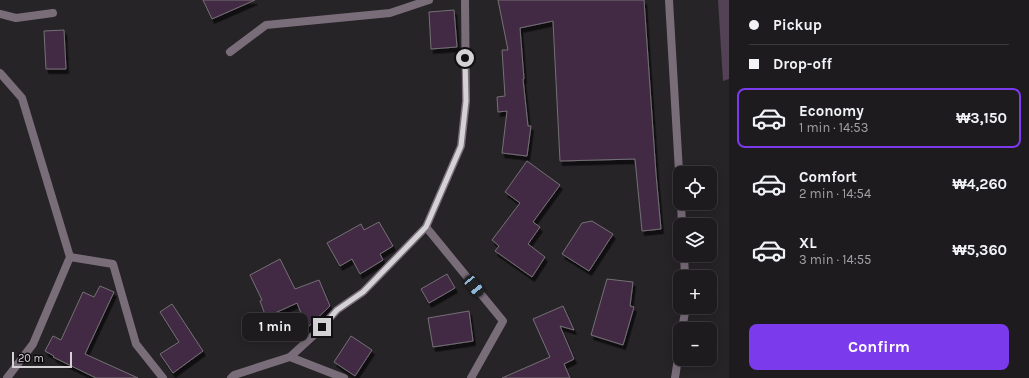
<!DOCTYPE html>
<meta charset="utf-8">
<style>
body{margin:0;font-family:Karla,sans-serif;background:#252426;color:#f1f3f6;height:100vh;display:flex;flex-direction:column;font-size:15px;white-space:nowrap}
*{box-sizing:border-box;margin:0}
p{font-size:13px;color:#a0a1a4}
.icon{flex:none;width:22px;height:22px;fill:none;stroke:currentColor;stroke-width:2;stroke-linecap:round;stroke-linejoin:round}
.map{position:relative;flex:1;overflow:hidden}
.drawer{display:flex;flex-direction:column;background:#1d1b1d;width:300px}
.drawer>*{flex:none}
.guide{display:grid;align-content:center;height:88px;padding:0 20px;background:#1d1b1d}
.buttons{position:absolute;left:673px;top:166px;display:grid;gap:8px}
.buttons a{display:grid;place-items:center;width:44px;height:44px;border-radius:8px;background:#1d1b1d;box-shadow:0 2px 10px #0003,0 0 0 1px #3b393b;font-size:20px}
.scale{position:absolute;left:12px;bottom:10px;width:60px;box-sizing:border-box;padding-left:4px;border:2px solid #d4d2d5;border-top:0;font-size:11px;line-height:14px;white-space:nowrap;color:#d4d2d5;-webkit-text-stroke:3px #0f0d0f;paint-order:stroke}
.end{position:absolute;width:18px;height:18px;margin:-9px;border:5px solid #d4d2d5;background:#111;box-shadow:0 0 0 2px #111}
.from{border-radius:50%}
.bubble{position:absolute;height:28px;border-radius:8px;background:#1d1b1d;box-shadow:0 2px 10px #0003,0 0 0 1px #3b393b;font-size:13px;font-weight:700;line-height:28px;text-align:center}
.car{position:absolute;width:12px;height:24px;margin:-12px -6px;border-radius:5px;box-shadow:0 0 3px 1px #0007;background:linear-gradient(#222 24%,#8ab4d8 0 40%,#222 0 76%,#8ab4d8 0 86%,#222 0)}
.guide b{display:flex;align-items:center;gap:14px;height:38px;font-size:15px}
.guide b+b{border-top:1px solid #3b393b}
.guide i{width:10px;height:10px;background:#f1f3f6}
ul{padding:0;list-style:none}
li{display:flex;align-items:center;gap:12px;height:60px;margin:0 8px 6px;padding:0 12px;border:2px solid transparent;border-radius:8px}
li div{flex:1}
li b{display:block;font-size:15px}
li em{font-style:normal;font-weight:700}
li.selected{border-color:#7c3aed}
li>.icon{width:36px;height:36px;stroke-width:1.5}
.cta{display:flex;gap:8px;margin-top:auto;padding:8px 20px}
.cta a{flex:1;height:46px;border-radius:8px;background:#7c3aed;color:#fff;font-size:16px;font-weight:700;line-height:46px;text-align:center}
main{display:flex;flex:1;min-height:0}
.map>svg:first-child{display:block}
</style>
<main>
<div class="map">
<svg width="729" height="378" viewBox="0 0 729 378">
<defs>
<filter id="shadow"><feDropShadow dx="2.5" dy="4.5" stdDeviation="0" flood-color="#0009"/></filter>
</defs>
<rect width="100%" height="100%" fill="#272427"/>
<path fill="#534156" d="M 718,0 L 729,0 L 729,79 L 723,81 Z"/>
<g fill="#422a45" stroke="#747074" filter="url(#shadow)">
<path d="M 203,0 L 255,0 L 212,19 Z"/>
<path d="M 498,0 L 644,0 L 656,174 L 661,229 L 642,231 L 635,159 L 560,161 L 553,21 L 520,28 L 524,79 L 523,79 L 528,126 L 531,126 L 527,156 L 502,153 L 507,111 L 498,112 L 497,97 L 505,96 L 502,50 L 508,50 Z"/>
<path d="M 454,10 L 457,47 L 431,49 L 429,12 Z"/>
<path d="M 64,30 L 66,69 L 46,69 L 44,31 Z"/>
<path d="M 527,161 L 560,185 L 533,222 L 540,227 L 528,244 L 545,257 L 532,277 L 495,251 L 499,246 L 492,240 L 520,203 L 505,192 Z"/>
<path d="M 592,221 L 613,234 L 589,271 L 562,254 L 582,223 Z"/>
<path d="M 379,222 L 393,246 L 380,254 L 383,260 L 360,274 L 352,259 L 340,266 L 327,243 L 361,224 L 364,230 Z"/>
<path d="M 280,259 L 295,289 L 319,280 L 330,306 L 307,328 L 297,303 L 266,317 L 260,301 L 262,300 L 250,275 Z"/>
<path d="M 447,274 L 455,288 L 429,303 L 421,289 Z"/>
<path d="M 607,279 L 633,282 L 630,306 L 634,307 L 623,345 L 591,335 Z"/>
<path d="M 100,286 L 114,292 L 85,354 L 138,378 L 96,378 L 53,357 L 54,356 L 45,351 L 53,336 L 61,340 L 83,292 L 94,297 Z"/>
<path d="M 172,304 L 203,351 L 173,373 L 160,354 L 179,342 L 160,312 Z"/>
<path d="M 563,306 L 574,330 L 560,326 L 574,359 L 564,364 L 570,378 L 502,378 L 550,357 L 533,319 Z"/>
<path d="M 469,311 L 473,341 L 433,347 L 428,318 Z"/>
<path d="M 351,336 L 372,350 L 355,376 L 334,362 Z"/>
</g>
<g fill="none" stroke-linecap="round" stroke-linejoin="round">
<path stroke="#796d7a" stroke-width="8" d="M 0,14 L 16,18 L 53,13"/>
<g stroke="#796d7a" stroke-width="8">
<path d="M 465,0 L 466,101 L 461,146 L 426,227 L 503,321 L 471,378"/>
<path d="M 230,52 L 266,25 L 390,13 L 429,0"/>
<path d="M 0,73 L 22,98 L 70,257 L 33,344 L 7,378"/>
<path d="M 70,257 L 113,264 L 136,344 L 163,378"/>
<path d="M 290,357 L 344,378"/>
<path d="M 231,378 L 234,375 L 290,357 L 314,335 L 337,310 L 363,292 L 426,227"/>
</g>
<g stroke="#796d7a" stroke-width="8">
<path d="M 669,0 L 680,189"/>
<path d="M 681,203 L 682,225"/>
<path d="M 684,255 L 685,277"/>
<path d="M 682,329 L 686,307"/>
<path d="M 675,378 L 680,345"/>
</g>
</g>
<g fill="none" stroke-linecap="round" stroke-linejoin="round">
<path stroke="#d4d2d5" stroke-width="5" d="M 322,327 L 337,310 L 363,292 L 426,227 L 461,146 L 466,101 L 465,58"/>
</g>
</svg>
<div class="buttons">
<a><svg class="icon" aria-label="locate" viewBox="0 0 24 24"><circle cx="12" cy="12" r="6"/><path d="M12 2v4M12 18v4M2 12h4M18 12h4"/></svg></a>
<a><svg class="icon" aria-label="layers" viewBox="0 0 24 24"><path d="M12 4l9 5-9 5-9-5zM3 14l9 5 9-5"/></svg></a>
<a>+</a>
<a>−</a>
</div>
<div class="scale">20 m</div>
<i class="end from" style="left:465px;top:58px"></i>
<i class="end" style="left:322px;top:327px"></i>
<div class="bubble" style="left:242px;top:313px;width:66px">1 min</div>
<i class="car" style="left:474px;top:286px;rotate:141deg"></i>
</div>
<section class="drawer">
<div class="guide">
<b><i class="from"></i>Pickup</b>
<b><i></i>Drop-off</b>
</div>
<ul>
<li class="selected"><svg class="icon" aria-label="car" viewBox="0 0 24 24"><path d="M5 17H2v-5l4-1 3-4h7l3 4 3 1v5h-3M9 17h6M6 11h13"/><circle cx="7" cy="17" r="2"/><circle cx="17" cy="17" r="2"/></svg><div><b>Economy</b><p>1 min · 14:53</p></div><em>₩3,150</em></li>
<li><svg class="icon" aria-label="car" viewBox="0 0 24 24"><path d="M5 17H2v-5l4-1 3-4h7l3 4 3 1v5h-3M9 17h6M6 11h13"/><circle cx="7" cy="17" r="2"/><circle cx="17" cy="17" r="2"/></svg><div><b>Comfort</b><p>2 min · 14:54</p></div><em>₩4,260</em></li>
<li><svg class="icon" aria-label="car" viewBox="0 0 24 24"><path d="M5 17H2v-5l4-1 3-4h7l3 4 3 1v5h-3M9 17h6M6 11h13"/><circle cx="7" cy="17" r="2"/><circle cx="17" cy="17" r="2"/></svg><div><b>XL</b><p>3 min · 14:55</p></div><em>₩5,360</em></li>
</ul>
<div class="cta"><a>Confirm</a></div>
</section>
</main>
